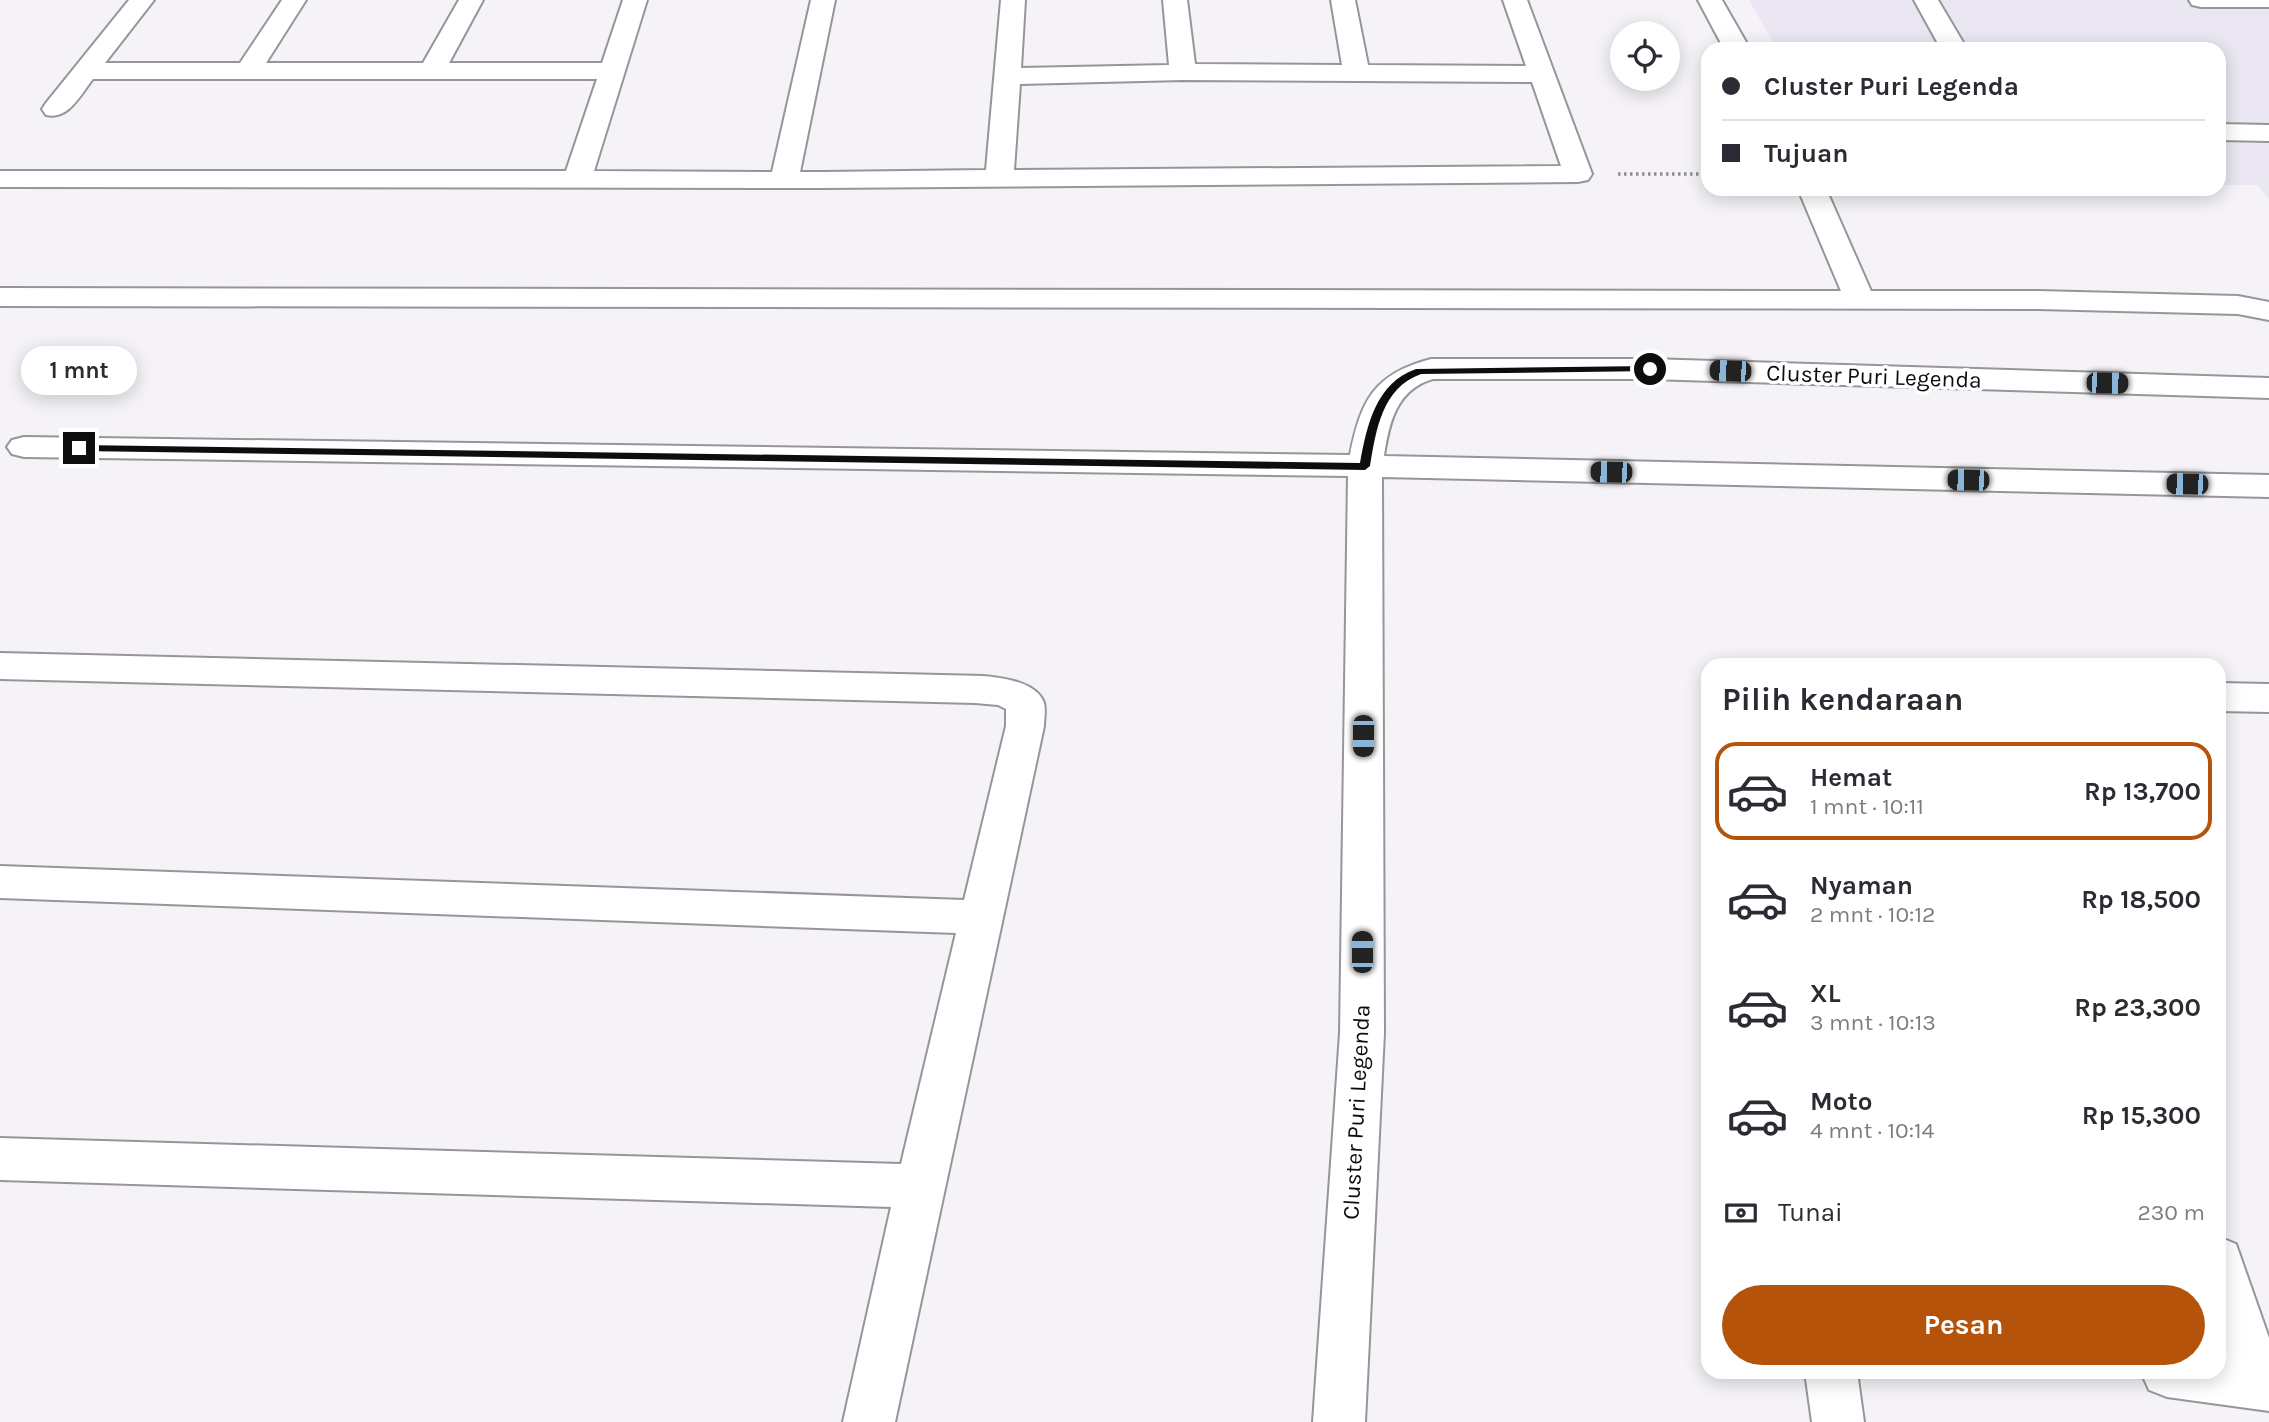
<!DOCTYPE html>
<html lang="id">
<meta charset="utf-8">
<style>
body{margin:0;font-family:Karla,sans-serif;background:#f2f2f3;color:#2b2b33;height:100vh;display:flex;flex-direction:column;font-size:26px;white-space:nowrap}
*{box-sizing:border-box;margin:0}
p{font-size:23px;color:#7c7c81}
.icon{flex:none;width:38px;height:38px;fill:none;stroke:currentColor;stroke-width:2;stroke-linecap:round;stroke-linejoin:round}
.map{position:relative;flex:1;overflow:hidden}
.panel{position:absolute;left:1701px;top:658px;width:525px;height:721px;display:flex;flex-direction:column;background:#fff;border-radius:21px;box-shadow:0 4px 18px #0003}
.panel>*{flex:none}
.guide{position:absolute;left:1701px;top:42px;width:525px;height:154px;border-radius:21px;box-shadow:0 4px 18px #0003;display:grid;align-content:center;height:154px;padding:0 21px;background:#fff}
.buttons{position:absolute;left:1610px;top:21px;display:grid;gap:14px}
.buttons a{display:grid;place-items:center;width:70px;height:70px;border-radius:50%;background:#fff;box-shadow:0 4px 18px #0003;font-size:35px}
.end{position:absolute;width:32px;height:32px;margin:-16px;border:9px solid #0e0d0e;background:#fff;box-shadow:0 0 0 4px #fff}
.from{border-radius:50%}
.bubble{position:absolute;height:49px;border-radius:24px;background:#fff;box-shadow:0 4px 18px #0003;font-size:23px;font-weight:700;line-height:49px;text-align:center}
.car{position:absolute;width:21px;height:42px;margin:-21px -10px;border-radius:9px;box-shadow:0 0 5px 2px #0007;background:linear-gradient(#222 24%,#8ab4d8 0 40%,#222 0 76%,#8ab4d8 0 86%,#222 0)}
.guide b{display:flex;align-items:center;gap:24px;height:66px;font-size:26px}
.guide b+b{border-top:2px solid #e1e1e2}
.guide i{width:18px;height:18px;background:#2b2b33}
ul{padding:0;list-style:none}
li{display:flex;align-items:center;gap:21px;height:98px;margin:0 14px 10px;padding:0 7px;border:4px solid transparent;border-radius:21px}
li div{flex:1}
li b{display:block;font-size:26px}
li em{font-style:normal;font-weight:700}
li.on{border-color:#b45309}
li>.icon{width:63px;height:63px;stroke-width:1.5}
h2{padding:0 21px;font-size:32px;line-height:84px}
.pay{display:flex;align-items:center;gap:18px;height:77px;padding:0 21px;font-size:26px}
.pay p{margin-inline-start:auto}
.button{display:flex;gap:14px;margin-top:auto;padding:14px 21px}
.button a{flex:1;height:80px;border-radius:42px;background:#b45309;color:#fff;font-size:28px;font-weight:700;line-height:80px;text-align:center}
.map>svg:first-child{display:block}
</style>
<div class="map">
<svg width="2269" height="1422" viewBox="0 0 2269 1422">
<rect width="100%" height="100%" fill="#f5f3f7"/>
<path fill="#eae6f2" d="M 1749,0 L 2269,0 L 2269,199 L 2257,185 L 2219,185 L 2219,49 L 1777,49 Z"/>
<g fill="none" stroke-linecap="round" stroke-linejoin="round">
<g stroke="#979599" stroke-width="4">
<g id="street">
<path d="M 129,0 L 154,0 L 105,63 L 240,63 L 282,0 L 306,0 L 266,63 L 423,63 L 459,0 L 483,0 L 449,63 L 602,63 L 623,0 L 647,0 L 594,171 L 772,172 L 811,0 L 835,0 L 800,172 L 823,172 L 986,170 L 1001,0 L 1025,0 L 1021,68 L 1169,65 L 1163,0 L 1187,0 L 1195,64 L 1342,65 L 1331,0 L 1355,0 L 1368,65 L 1526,66 L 1503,0 L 1527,0 L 1592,174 L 1588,180 L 1578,182 L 823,188 L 0,187 L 0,171 L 566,171 L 597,79 L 93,79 C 80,95 69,120 46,115 L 42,109 L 46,103 ZM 1183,80 L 1532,82 L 1561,166 L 1014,170 L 1020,84 Z"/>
<path d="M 1698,0 L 1722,0 L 1750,49 L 1724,49 Z"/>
<path d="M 1914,0 L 1938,0 L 1967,49 L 1941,49 Z"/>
<path d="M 2189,0 L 2269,0 L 2269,7 L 2201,7 L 2192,5 Z"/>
<path d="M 2219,124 L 2269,125 L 2269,141 L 2219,140 Z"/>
<path d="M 1798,189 L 1826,189 L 1871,291 L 2038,291 L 2238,296 L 2269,302 L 2269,320 L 2238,314 L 2038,309 L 0,306 L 0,288 L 1841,291 Z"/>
<path d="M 1431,359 L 1649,359 L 2269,378 L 2269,398 L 1649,379 L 1433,379 C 1397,389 1389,422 1384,456 L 2269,475 L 2269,497 L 1382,477 L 1384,1033 L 1365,1422 L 1313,1422 L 1340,1033 L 1348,476 L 24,457 L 12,454 L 7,447 L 12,440 L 24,437 L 1350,455 C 1361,400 1374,374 1431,359 Z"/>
<path d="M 0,653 L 984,676 C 1003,678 1037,682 1044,703 C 1046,710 1044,719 1044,726 L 895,1422 L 843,1422 L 891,1207 L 0,1180 L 0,1138 L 901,1164 L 956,933 L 0,898 L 0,866 L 964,900 L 1006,726 L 1006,709 L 998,705 L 975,703 L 0,679 Z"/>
<path d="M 2219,683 L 2269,684 L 2269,712 L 2219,711 Z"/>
<path d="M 2219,1237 L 2236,1244 L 2269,1338 L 2269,1411 L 2167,1397 L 2149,1390 L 2141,1372 L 2219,1372 L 2219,1354 L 2223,1355 L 2219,1341 Z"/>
<path d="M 1805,1372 L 1857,1372 L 1864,1422 L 1812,1422 Z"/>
</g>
</g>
<path stroke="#8f8d90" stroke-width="3.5" stroke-dasharray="2.5 3.5" stroke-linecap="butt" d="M 1618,174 L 1708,174"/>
<use href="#street" fill="#fff" fill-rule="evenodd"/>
</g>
<path fill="#0e0d0e" d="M 1650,366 L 1653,367 L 1653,371 L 1421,374 C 1382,388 1376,430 1370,466 L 1365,470 L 79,451 L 75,448 L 79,445 L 1360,463 C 1367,425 1376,383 1416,369 Z"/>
<g text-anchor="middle" stroke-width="7" stroke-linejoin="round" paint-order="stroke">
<g font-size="23" fill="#0e0d0e" stroke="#fff">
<text transform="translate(1874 376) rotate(2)" y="8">Cluster Puri Legenda</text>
<text transform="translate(1356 1112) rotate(-87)" y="8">Cluster Puri Legenda</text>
</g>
</g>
</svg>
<div class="buttons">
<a><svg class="icon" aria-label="locate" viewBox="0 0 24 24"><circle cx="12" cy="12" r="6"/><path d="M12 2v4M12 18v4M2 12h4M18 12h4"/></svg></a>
</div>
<i class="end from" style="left:1650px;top:369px"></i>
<i class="end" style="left:79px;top:448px"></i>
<div class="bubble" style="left:21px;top:346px;width:116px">1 mnt</div>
<i class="car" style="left:1730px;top:371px;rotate:272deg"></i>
<i class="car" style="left:2107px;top:383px;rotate:91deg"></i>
<i class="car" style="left:1611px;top:472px;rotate:271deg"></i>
<i class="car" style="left:1968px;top:480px;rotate:271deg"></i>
<i class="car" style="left:2187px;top:484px;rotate:271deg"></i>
<i class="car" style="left:1363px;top:736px;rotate:180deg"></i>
<i class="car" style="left:1362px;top:952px;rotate:0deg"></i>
<div class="guide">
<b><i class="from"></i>Cluster Puri Legenda</b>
<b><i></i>Tujuan</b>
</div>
<section class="panel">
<h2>Pilih kendaraan</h2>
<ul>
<li class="on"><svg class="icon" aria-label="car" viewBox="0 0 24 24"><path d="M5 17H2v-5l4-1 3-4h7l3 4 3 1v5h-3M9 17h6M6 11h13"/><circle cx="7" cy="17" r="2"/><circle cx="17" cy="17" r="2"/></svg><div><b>Hemat</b><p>1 mnt · 10:11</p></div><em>Rp 13,700</em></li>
<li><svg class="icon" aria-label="car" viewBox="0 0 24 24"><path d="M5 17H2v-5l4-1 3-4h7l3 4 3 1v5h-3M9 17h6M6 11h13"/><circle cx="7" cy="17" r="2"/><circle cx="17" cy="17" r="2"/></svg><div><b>Nyaman</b><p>2 mnt · 10:12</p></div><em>Rp 18,500</em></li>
<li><svg class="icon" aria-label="car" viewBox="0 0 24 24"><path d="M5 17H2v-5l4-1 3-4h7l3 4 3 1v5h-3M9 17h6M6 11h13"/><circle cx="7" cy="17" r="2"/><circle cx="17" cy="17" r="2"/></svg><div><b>XL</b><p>3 mnt · 10:13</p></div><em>Rp 23,300</em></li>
<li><svg class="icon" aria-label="car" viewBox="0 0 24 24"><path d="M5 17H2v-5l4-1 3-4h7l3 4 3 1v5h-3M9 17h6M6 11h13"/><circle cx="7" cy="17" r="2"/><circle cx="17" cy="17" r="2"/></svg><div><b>Moto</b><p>4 mnt · 10:14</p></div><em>Rp 15,300</em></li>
</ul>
<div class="pay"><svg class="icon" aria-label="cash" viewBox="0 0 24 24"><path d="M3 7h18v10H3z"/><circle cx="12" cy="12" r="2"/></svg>Tunai<p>230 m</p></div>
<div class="button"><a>Pesan</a></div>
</section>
</div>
